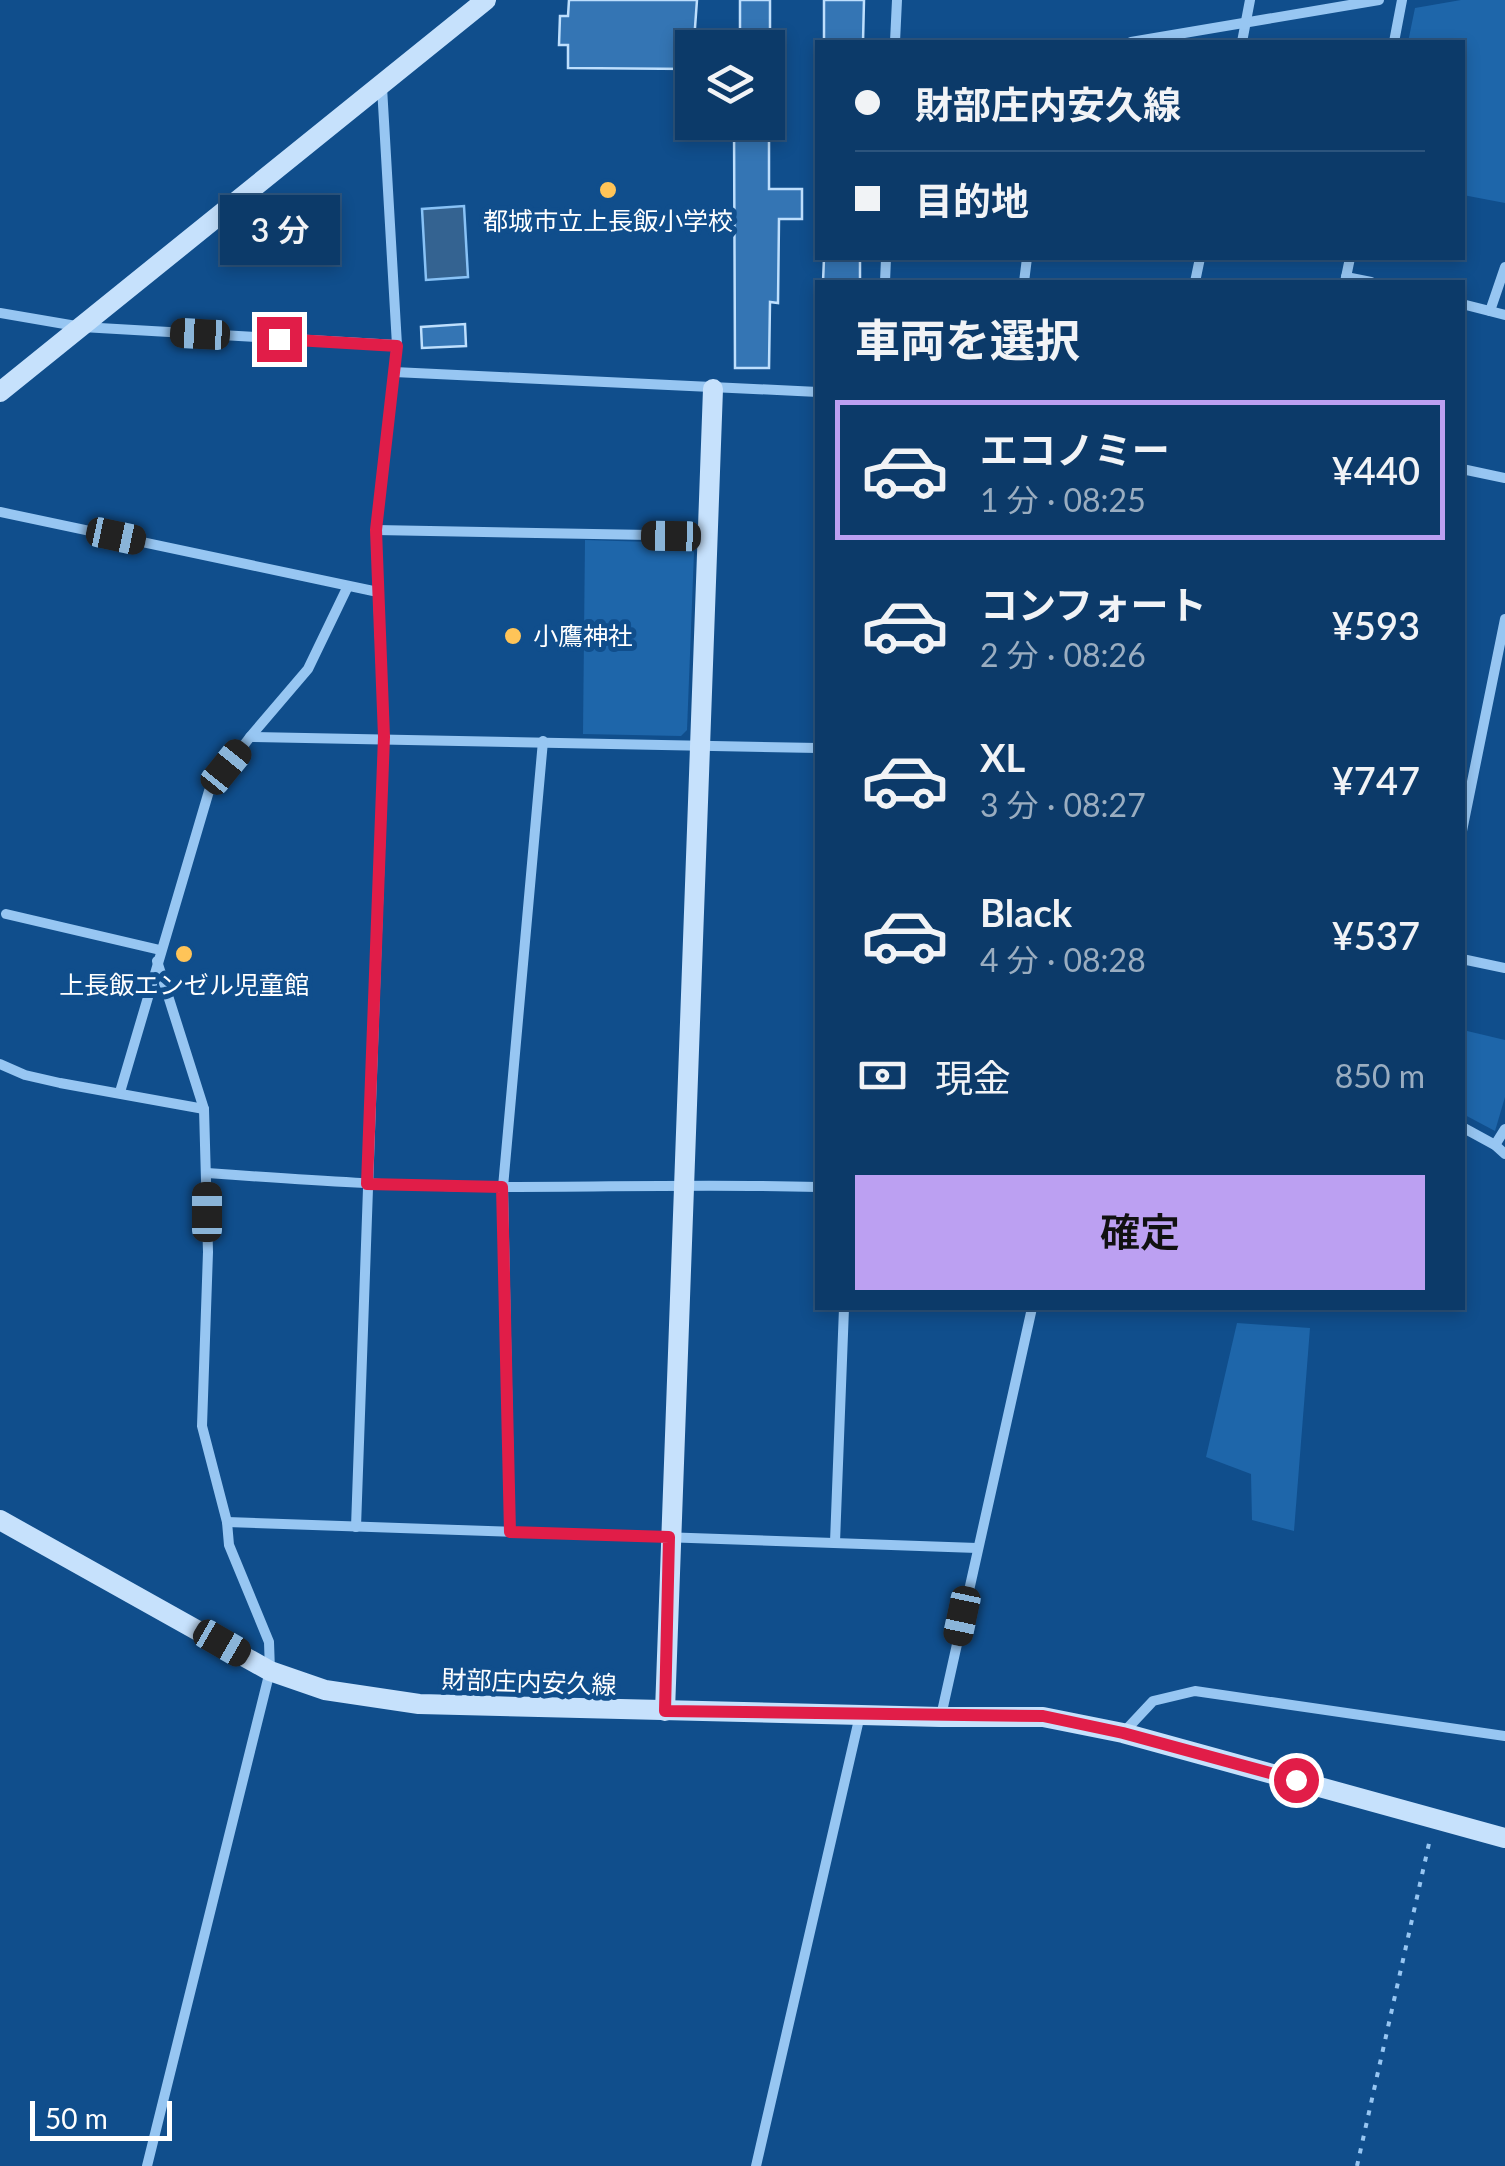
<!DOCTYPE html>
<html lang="ja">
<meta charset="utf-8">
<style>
body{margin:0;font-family:Lato,"Noto Sans JP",sans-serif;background:#15416f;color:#f1f3f6;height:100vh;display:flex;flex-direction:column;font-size:38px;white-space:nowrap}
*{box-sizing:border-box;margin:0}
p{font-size:32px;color:#9aadc0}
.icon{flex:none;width:55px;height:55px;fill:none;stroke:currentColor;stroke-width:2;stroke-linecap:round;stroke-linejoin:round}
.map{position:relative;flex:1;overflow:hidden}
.drawer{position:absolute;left:815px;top:280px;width:650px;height:1030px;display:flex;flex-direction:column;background:#0c3a69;border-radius:0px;box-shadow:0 5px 15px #0003,0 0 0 2px #2c547d}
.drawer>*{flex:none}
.banner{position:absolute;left:815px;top:40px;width:650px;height:220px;border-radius:0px;box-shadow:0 5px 15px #0003,0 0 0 2px #2c547d;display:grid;align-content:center;height:220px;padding:0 40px;background:#0c3a69}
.tools{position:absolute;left:675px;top:30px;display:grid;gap:20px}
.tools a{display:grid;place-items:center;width:110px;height:110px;border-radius:0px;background:#0c3a69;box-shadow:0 5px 15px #0003,0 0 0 2px #2c547d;font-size:50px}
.scale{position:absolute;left:30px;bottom:25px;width:142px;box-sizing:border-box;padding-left:10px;border:5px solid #fff;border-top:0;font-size:28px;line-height:35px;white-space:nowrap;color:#fff;-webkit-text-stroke:8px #104e8c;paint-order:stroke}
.end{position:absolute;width:45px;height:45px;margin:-22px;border:12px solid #e11d48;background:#fff;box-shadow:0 0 0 5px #fff}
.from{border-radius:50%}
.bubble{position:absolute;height:70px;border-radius:0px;background:#0c3a69;box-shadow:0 5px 15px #0003,0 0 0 2px #2c547d;font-size:32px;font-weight:600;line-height:70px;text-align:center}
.car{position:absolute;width:30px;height:60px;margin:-30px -15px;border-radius:12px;box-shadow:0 0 8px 2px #0007;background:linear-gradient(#222 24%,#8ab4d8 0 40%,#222 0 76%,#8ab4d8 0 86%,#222 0)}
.banner b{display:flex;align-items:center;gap:35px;height:95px;font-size:38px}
.banner b+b{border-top:2px solid #2c547d}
.banner i{width:25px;height:25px;background:#f1f3f6}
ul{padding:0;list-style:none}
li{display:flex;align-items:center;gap:30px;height:140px;margin:0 20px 15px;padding:0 20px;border:5px solid transparent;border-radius:0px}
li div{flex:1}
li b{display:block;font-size:38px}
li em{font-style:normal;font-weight:600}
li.on{border-color:#bca0f2}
li>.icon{width:90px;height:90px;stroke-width:1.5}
h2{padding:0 40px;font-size:45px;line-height:120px}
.pay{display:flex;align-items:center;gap:25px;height:110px;padding:0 40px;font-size:38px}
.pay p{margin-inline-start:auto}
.primary-button{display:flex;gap:20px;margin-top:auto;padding:20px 40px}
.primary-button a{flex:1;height:115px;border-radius:0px;background:#bca0f2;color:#111;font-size:40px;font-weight:600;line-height:115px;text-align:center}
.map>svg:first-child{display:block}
</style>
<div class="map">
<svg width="1505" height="2166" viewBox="0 0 1505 2166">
<rect width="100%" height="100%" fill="#104e8c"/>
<g fill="#1e66aa">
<path d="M 1461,0 L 1505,0 L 1505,203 L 1463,195 L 1462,42 L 1408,42 L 1415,8 Z"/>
<path d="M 585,540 L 684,543 L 694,552 L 687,730 L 681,736 L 583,734 Z"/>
<path d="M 1463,1030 L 1505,1040 L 1505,1097 L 1495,1131 L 1463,1114 Z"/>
<path d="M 1237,1323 L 1310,1328 L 1294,1531 L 1252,1520 L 1251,1474 L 1206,1457 Z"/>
</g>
<path fill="#346391" stroke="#88c2f6" stroke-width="2.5" d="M 464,206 L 468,277 L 426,280 L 422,209 Z"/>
<g fill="#3475b4" stroke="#bedffd" stroke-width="2.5">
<path d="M 569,0 L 697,0 L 692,69 L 568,68 L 568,45 L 559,45 L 560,16 L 568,16 Z"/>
<rect x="740" y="0" width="30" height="48"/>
<path d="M 824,0 L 864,0 L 863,42 L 824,42 Z"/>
<path d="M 734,122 L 769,122 L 769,189 L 802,189 L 802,219 L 779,219 L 778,303 L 770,302 L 769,368 L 735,368 Z"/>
<path d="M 824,258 L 860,258 L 860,282 L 823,282 Z"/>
<path d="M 465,324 L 466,346 L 422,348 L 421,327 Z"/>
</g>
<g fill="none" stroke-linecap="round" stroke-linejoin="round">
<path stroke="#97c6f2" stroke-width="4" stroke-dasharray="5 8" stroke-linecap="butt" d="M 1357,2166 L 1430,1839"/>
<g stroke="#97c6f2" stroke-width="10">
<path d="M 895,42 L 897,0"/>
<path d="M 1131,42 L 1379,0"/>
<path d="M 1242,42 L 1250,0"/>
<path d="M 1394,42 L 1402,0"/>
<path d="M 1346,277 L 1371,282"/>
<path d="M 885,282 L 886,258"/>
<path d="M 1024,282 L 1027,258"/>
<path d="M 1195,282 L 1200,258"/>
<path d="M 1345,282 L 1350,258"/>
<path d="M 1462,304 L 1505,315"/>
<path d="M 1490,311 L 1505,267"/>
<path d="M 0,313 L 82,327 L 397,345"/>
<path d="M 394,372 L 818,392"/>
<path d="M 1462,469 L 1505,478"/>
<path d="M 0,512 L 378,592 L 376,530 L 397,345 L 382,87"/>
<path d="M 376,530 L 707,536"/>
<path d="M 250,737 L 818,748"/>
<path d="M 1462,831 L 1505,619"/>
<path d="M 6,914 L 160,950"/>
<path d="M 1462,959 L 1505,968"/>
<path d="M 0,1064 L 25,1075 L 60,1083 L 204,1109"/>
<path d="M 120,1092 L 209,791 L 250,737 L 308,669 L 348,586"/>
<path d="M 1462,1127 L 1495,1145 L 1505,1154"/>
<path d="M 1495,1145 L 1505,1129"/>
<path d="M 207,1173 C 306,1180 405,1187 504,1187 C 609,1187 713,1184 818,1187"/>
<path d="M 227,1522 L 977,1548"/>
<path d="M 356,1527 L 384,737 L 378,592"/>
<path d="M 510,1532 L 503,1187 L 543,741"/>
<path d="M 835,1542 L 844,1308"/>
<path d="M 941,1716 L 1032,1308"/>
<path d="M 1124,1732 L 1153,1701 L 1195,1691 L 1505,1736"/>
<path d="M 147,2166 L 270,1671 L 269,1642 L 229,1545 L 227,1522 L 202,1426 L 208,1252 L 204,1109 L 157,961"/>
<path d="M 756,2166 L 860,1715"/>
</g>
<g stroke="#c6e1fc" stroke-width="20">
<path d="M 0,392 L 486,0"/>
<path d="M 0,1520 L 270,1671 L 325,1690 L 419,1704 L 941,1717 L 1043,1717 L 1123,1733 L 1505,1838"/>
<path d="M 665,1711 L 713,389"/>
</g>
</g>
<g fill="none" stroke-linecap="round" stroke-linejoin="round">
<path stroke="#e11d48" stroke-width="12" d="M 279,339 L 397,346 L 376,530 L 384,737 L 367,1184 L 502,1187 L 510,1532 L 669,1537 L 665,1711 L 1043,1716 L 1123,1733 L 1296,1780"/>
</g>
<g fill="#ffc458" stroke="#104e8c" stroke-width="4">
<circle cx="608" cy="190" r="10"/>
<circle cx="513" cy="636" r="10"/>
<circle cx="184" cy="954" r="10"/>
</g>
<g text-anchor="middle" stroke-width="10" stroke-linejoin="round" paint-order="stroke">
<g font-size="25" fill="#fff" stroke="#104e8c">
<text x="608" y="230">都城市立上長飯小学校</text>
<text x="533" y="645" text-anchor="start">小鷹神社</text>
<text x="184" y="994">上長飯エンゼル児童館</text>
</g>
<g font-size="25" fill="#fff" stroke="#104e8c">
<text transform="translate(529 1682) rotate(2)" y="9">財部庄内安久線</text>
</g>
</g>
</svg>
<div class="tools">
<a><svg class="icon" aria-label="layers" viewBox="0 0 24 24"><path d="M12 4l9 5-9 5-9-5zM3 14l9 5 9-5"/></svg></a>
</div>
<div class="scale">50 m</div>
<i class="end from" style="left:1296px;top:1780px"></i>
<i class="end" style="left:279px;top:339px"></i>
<div class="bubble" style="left:220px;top:195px;width:120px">3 分</div>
<i class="car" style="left:200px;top:334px;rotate:273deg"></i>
<i class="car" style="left:116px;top:536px;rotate:102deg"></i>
<i class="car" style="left:671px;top:536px;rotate:271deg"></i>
<i class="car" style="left:226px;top:767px;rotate:39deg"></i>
<i class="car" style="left:207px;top:1212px;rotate:0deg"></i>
<i class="car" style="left:962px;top:1616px;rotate:192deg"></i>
<i class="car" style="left:222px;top:1643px;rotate:120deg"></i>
<div class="banner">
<b><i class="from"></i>財部庄内安久線</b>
<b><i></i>目的地</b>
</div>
<section class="drawer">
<h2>車両を選択</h2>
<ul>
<li class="on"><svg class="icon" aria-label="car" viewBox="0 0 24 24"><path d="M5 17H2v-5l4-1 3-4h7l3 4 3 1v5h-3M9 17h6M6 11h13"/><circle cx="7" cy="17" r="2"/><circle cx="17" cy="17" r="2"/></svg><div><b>エコノミー</b><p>1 分 · 08:25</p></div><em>¥440</em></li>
<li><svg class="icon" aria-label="car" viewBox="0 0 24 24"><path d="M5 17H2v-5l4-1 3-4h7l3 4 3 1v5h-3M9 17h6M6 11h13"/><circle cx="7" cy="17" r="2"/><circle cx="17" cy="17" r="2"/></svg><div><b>コンフォート</b><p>2 分 · 08:26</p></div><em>¥593</em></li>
<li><svg class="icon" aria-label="car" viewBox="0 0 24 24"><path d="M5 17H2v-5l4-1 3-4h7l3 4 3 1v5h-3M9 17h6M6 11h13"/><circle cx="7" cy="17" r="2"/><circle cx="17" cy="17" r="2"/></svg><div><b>XL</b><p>3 分 · 08:27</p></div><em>¥747</em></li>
<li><svg class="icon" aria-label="car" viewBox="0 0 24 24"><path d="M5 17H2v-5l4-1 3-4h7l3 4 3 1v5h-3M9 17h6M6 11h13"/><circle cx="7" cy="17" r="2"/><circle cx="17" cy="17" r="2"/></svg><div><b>Black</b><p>4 分 · 08:28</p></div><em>¥537</em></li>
</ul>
<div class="pay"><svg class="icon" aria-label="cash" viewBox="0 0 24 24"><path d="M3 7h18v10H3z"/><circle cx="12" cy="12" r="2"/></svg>現金<p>850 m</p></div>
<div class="primary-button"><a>確定</a></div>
</section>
</div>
